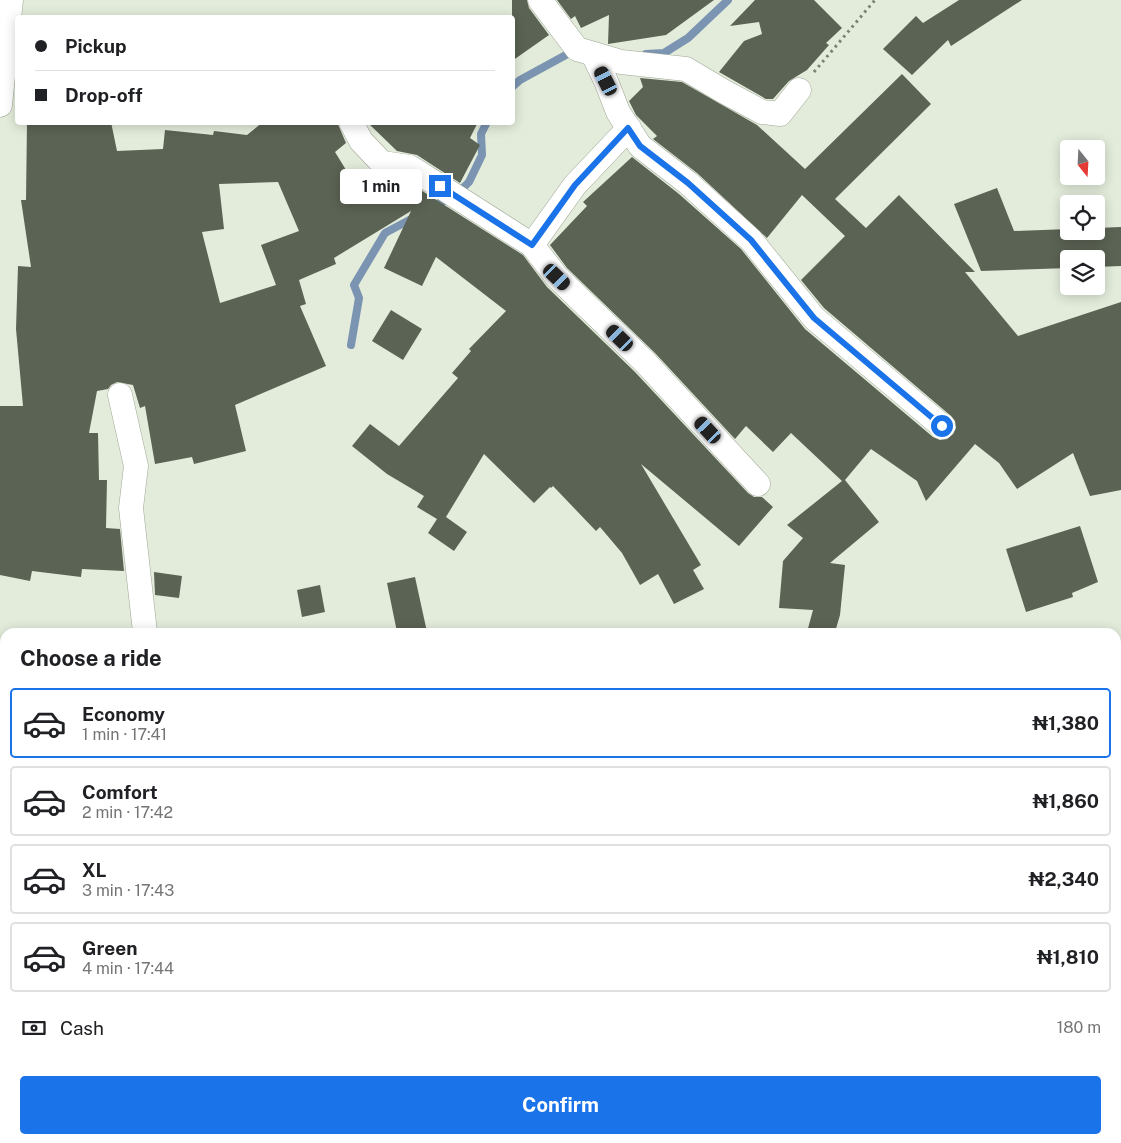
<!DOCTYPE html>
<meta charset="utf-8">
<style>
body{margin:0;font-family:"Public Sans",sans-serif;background:#f2f2f2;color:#202124;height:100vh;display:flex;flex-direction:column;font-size:19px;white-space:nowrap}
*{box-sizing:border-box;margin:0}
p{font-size:16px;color:#757577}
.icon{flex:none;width:28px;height:28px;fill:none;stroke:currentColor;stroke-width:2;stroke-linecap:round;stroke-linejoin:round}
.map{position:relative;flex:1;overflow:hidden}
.sheet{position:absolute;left:0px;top:628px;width:1121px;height:516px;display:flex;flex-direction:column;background:#fff;border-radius:15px 15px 0 0;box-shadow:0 2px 12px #0003}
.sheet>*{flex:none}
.hud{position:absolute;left:15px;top:15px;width:500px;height:110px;border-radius:5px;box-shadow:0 2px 12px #0003;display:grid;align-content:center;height:110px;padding:0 20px;background:#fff}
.needle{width:32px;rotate:162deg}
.controls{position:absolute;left:1060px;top:140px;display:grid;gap:10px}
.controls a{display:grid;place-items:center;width:45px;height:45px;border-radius:5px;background:#fff;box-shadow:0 2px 12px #0003;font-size:25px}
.end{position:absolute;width:22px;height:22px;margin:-11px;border:6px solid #1a73e8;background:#fff;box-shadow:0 0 0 2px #fff}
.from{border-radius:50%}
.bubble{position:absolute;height:35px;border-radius:5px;background:#fff;box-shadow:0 2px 12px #0003;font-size:16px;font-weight:700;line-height:35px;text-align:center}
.car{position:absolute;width:15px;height:30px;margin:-15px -8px;border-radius:6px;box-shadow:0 0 4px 1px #0007;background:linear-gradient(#222 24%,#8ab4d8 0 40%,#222 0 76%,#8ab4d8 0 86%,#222 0)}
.hud b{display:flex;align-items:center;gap:18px;height:48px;font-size:19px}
.hud b+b{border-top:1px solid #e0e0e0}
.hud i{width:12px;height:12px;background:#202124}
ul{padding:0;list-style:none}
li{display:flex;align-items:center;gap:15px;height:70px;margin:0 10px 8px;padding:0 10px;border:2px solid #e0e0e0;border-radius:5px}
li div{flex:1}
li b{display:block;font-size:19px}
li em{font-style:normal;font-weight:700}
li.current{border-color:#1a73e8}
li>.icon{width:45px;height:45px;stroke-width:1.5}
h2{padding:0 20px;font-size:22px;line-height:60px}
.pay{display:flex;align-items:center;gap:12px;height:55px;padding:0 20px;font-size:19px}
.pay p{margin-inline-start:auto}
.button{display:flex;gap:10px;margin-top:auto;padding:10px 20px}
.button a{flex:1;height:58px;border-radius:5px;background:#1a73e8;color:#fff;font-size:20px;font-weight:700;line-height:58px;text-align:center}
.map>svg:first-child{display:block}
</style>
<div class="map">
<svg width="1121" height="1143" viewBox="0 0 1121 1143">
<rect width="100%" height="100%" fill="#e3ecdb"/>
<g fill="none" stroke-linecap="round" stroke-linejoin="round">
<g stroke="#7b94b1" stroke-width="8">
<path d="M 646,54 L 664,53 L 688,38 L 728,0"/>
<path d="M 512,87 L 520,80 L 575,50"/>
<path d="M 431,207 L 455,196 L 469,182 L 482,155 L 481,134 L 487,122"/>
<path d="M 351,345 L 359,298 L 354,285 L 385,233 L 415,217"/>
</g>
</g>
<g fill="#5b6354" fill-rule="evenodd">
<path d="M 512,0 L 527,0 L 529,8 L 549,35 L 512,61 Z"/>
<path d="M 557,0 L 714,0 L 666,35 L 608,44 L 609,15 L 581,28 L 575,16 L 571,19 Z"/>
<path d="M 755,0 L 814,0 L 842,28 L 826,43 L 829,45 L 807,70 L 789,81 L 773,99 L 766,99 L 719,72 L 744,41 L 762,34 L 759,22 L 730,26 Z"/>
<path d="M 959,0 L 1022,0 L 951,46 L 948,40 L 912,75 L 883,49 L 916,16 L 923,23 Z"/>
<path d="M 902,74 L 931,104 L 835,199 L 866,228 L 899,195 L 975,272 L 965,272 L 1018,336 L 1121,302 L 1121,490 L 1090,496 L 1073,453 L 1017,489 L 999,463 L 975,444 L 926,501 L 917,481 L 871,449 L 845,480 L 879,522 L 830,563 L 845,565 L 840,615 L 835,632 L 807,632 L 813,610 L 779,608 L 783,561 L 803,538 L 787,525 L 842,481 L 791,433 L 773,452 L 746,426 L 735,439 L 655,353 L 567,268 L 550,245 L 587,206 L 583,202 L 632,157 L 679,194 L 741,249 L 805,329 L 933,437 L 940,440 L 947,439 L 953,434 L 956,428 L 955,421 L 951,416 L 824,308 L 801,280 L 845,236 L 802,195 L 767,238 L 697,173 L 653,139 L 657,136 L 636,115 L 629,101 L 643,87 L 640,78 L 682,82 L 757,125 L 805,169 Z"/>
<path d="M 27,122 L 111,122 L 117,151 L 163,149 L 165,130 L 213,135 L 214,131 L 247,135 L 263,122 L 337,122 L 346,143 L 335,152 L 367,204 L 399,179 L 405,180 L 523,255 L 547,287 L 635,372 L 748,493 L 754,497 L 762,497 L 773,507 L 739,546 L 641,464 L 701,565 L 693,570 L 704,589 L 674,604 L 658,574 L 640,585 L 622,553 L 600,527 L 596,531 L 553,486 L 551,488 L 550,487 L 534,503 L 484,454 L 446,517 L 467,532 L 454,551 L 428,533 L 437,519 L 417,507 L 424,496 L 387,474 L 352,446 L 370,424 L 399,446 L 458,378 L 452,373 L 471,351 L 469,349 L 506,311 L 436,257 L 422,286 L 384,268 L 411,211 L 334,258 L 336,264 L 299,280 L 306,304 L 300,306 L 326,366 L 235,405 L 246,451 L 194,464 L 192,457 L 155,464 L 145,406 L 140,408 L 133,385 L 117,382 L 111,385 L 108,389 L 97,391 L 89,433 L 98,433 L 99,480 L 107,480 L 106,528 L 120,529 L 124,571 L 82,569 L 81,577 L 32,571 L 30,581 L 0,575 L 0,406 L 23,406 L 16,329 L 18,266 L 31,267 L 21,200 L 26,200 ZM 278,182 L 299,231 L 261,245 L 276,285 L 220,303 L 202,232 L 224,229 L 219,184 Z"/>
<path d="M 367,122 L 478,122 L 470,138 L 480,145 L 460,183 L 417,155 L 397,151 Z"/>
<path d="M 997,188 L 1014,231 L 1069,229 L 1069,231 L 1096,231 L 1096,228 L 1121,227 L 1121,266 L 1096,267 L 1096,259 L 1069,259 L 1069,268 L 981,271 L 954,204 Z"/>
<path d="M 391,310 L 422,329 L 403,360 L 372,341 Z"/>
<path d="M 1080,526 L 1098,582 L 1072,593 L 1073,597 L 1026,612 L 1006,549 Z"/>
<path d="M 154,572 L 182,576 L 179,598 L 155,595 Z"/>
<path d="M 415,577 L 427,632 L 397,632 L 387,583 Z"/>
<path d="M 320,585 L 325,612 L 302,617 L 297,590 Z"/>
</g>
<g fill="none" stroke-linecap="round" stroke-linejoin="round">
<g stroke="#9ea696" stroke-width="25">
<g id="minor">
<path d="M 540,0 L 577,49 L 621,62 L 686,69 L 723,91 L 762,112 L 780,114 L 799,90"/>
<path d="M 593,54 L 606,81 L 618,112 L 640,146 L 688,183 L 751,240 L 814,318 L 942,426"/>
<path d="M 0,105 L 11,0"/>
<path d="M 351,122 L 361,141 L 382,163 L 410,167 L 532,245"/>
<path d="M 629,128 L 575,185 L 532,245 L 557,277 L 645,362 L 758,484"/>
<path d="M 120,395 L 136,466 L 131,508 L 145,632"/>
<path d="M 378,1139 L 379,1143"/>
<path d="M 288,1143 L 297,1139"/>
</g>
</g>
<path stroke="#7a8074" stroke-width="3" stroke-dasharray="2.5 4" stroke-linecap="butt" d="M 814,72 L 875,0"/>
<use href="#minor" stroke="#fff" stroke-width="24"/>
</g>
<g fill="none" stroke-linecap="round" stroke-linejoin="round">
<path stroke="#1a73e8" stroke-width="6" d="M 440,186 L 532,245 L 575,185 L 628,128 L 640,146 L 688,183 L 751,240 L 814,318 L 942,426"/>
</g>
</svg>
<div class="controls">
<a><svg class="needle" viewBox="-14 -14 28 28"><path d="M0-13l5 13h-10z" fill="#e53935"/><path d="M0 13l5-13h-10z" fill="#757577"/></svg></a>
<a><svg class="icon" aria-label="locate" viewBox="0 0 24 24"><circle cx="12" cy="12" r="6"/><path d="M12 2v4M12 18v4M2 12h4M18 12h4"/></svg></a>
<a><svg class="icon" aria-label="layers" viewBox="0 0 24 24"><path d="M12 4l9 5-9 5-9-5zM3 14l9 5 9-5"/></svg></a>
</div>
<i class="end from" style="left:942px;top:426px"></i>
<i class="end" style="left:440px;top:186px"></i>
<div class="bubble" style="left:340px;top:169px;width:82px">1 min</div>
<i class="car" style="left:606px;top:81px;rotate:333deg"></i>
<i class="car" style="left:557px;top:277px;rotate:134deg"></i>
<i class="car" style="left:620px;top:338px;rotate:314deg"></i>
<i class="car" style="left:708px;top:430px;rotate:317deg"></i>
<div class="hud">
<b><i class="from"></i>Pickup</b>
<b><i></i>Drop-off</b>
</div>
<section class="sheet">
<h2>Choose a ride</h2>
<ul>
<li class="current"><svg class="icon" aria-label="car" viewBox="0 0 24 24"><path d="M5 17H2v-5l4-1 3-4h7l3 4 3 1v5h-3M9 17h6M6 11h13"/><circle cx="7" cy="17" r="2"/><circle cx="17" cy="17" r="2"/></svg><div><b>Economy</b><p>1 min · 17:41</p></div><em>₦1,380</em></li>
<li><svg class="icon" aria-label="car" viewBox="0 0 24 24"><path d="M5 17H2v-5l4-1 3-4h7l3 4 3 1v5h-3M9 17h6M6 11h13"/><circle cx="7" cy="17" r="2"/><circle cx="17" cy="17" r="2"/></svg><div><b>Comfort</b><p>2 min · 17:42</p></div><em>₦1,860</em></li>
<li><svg class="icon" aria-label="car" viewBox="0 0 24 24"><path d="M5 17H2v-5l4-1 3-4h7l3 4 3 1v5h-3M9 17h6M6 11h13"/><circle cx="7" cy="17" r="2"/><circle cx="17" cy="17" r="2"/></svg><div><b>XL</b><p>3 min · 17:43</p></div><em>₦2,340</em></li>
<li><svg class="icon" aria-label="car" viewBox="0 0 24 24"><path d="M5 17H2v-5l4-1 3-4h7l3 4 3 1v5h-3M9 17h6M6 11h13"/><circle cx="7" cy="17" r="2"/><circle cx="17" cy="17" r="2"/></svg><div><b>Green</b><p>4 min · 17:44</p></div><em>₦1,810</em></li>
</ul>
<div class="pay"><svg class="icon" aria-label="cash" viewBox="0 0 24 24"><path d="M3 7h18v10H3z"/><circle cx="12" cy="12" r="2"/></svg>Cash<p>180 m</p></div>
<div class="button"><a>Confirm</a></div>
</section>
</div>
